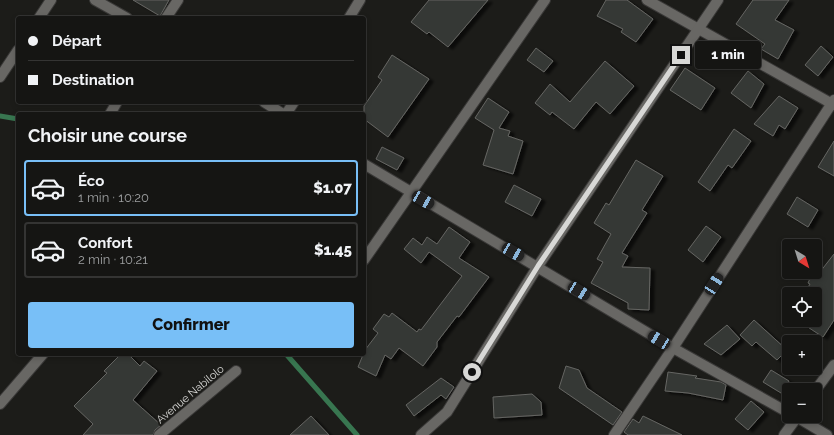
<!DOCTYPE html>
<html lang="fr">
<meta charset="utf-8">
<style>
body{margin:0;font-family:Raleway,sans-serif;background:#222221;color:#f1f3f6;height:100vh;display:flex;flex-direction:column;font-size:15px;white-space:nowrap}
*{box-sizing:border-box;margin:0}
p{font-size:13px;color:#9d9fa0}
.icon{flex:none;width:22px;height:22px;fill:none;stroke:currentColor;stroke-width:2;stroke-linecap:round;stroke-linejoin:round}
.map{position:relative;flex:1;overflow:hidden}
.details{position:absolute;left:16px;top:112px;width:350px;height:244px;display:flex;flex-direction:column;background:#151513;border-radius:4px;box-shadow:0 2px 6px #0003,0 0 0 1px #343433}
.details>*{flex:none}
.top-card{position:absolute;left:16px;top:16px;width:350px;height:88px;border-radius:4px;box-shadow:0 2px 6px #0003,0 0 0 1px #343433;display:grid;align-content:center;height:88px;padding:0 12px;background:#151513}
.needle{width:26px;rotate:142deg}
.buttons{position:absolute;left:782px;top:239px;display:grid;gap:8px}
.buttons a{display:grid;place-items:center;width:40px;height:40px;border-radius:4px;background:#151513;box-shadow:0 2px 6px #0003,0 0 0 1px #343433;font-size:20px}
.end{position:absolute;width:18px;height:18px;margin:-9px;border:5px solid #d8d8d6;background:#111;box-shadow:0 0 0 2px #111}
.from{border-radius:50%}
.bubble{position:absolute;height:28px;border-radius:4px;background:#151513;box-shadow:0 2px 6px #0003,0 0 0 1px #343433;font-size:13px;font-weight:800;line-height:28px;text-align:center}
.car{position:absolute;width:12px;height:24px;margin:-12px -6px;border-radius:5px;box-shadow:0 0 3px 1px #0007;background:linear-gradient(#222 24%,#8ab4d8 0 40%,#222 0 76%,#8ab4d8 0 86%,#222 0)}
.top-card b{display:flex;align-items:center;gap:14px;height:38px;font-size:15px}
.top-card b+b{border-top:1px solid #343433}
.top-card i{width:10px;height:10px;background:#f1f3f6}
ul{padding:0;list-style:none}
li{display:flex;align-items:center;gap:12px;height:56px;margin:0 8px 6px;padding:0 4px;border:2px solid #343433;border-radius:4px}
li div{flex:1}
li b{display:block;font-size:15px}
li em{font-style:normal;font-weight:800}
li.active{border-color:#78bff7}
li>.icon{width:36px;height:36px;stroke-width:1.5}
h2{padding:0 12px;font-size:18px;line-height:48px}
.cta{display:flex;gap:8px;margin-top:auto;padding:8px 12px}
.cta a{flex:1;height:46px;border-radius:4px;background:#78bff7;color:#111;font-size:16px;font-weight:800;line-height:46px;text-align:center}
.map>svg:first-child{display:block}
</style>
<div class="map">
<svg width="834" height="435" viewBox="0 0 834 435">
<defs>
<filter id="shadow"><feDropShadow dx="4.5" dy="2.5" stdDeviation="1" flood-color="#0009"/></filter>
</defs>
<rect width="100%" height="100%" fill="#1c1c19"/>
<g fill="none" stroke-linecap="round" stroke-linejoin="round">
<g stroke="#387650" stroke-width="5">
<path d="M 0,116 L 18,119"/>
<path d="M 286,354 L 357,435"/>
</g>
</g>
<g fill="#363734" stroke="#656663" filter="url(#shadow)">
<path d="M 133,0 L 169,0 L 160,16 Z"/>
<path d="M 429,0 L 488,0 L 448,47 L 429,32 L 427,34 L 411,22 Z"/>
<path d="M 606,0 L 627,0 L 653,19 L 636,42 L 621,32 L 623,29 L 597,16 Z"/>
<path d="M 753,0 L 789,0 L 775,20 L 794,30 L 778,59 L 761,49 L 765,44 L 736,24 Z"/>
<path d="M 821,46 L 833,57 L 818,76 L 805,65 Z"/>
<path d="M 536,48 L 553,61 L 544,72 L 527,60 Z"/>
<path d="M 392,55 L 429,79 L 388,137 L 364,119 L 364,106 L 382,80 L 378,77 Z"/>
<path d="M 605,61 L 634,86 L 610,114 L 596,102 L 574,129 L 552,112 L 550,115 L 535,103 L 550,84 L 570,102 Z"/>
<path d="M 685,68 L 715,88 L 701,110 L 670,90 Z"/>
<path d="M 748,71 L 764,84 L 751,108 L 731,93 Z"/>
<path d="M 779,96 L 798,108 L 785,129 L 779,125 L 773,136 L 754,124 Z"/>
<path d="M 488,98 L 509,112 L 499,128 L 510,131 L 508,136 L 523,141 L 513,174 L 483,165 L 494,130 L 475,118 Z"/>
<path d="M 734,129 L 751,141 L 732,168 L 728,165 L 710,191 L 698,182 Z"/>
<path d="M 834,141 L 834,176 L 818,167 Z"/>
<path d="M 382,147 L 404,158 L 397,170 L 376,159 Z"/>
<path d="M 636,160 L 663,176 L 642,210 L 647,213 L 622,253 L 628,256 L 622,267 L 650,268 L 649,310 L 628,309 L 628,303 L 591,283 L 603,262 L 597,259 L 611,234 L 594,223 L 606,203 L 609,205 Z"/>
<path d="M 514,185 L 541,199 L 532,216 L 505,202 Z"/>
<path d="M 797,197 L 818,210 L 808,227 L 787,214 Z"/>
<path d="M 706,226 L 721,237 L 703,262 L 688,250 Z"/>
<path d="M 449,227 L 470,242 L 459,258 L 489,277 L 459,317 L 457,316 L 437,342 L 437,347 L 423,366 L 399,348 L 391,359 L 385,355 L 376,376 L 358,367 L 365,350 L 378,333 L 373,329 L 384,314 L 389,317 L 392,313 L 417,332 L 419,329 L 421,330 L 462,276 L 429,252 L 421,263 L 404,249 L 413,238 L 422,245 L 427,237 L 437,244 Z"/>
<path d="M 834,254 L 834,320 L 823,337 L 797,320 L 815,320 L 815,294 L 804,294 L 810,284 L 808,283 L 813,272 L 820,272 Z"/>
<path d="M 754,320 L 787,350 L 777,360 L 756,342 L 752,346 L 740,335 Z"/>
<path d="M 727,325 L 740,339 L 721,355 L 704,344 Z"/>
<path d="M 121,354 L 128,354 L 140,366 L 144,361 L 157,371 L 133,400 L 161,425 L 155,430 L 153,435 L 83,435 L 93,424 L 74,406 L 107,373 L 104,371 Z"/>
<path d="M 566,366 L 579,370 L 587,388 L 622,412 L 613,425 L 559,388 Z"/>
<path d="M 771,370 L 789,381 L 781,393 L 763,382 Z"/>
<path d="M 668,372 L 697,376 L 695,378 L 721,382 L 726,385 L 723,400 L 688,393 L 665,391 Z"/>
<path d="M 441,378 L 454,387 L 446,399 L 441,395 L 414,416 L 406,405 Z"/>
<path d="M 532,394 L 541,402 L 542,415 L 494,418 L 493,397 Z"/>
<path d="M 751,401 L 764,412 L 748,430 L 735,419 Z"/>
<path d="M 311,416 L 329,435 L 290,435 Z"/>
<path d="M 643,416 L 682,435 L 628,435 L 624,432 L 633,419 L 639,423 Z"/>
</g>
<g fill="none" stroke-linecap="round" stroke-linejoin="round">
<g stroke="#393837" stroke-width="12">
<g id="minor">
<path d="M 95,0 L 127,18"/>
<path d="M 647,0 L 834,105"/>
<path d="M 39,18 L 51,0"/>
<path d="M 166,18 L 178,0"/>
<path d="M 349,18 L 360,0"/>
<path d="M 0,77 L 18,50"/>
<path d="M 264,102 L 283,114"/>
<path d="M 110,114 L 117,102"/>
<path d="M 286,114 L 294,102"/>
<path d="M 364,164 L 673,348 L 789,413"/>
<path d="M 364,260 L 545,0"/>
<path d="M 815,391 L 834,365"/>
<path d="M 0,404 L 43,354"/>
<path d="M 795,416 L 827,435"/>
<path d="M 159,435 L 236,371"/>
<path d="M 421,435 L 447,412 L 538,266 L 718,0"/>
<path d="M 614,435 L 673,348 L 834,100"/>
<path d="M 784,435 L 798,416"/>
</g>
</g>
<use href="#minor" stroke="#686764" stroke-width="10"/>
</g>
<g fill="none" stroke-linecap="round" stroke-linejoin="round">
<path stroke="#d8d8d6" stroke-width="5" d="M 472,372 L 538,266 L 681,55"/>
</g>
<g text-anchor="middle" stroke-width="4" stroke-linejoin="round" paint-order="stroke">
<g font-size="11" fill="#d8d8d6" stroke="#1c1c19">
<text transform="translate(190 394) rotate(-40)" y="4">Avenue Nabilolo</text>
</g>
</g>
</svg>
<div class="buttons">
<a><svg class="needle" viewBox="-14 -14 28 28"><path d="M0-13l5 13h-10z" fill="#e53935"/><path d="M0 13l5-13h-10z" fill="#9d9fa0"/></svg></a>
<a><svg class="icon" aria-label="locate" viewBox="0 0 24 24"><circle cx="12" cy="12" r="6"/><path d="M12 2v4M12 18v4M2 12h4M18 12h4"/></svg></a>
<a>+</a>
<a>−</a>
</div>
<i class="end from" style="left:472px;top:372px"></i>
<i class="end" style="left:681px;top:55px"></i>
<div class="bubble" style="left:695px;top:41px;width:66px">1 min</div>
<i class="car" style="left:423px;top:200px;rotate:120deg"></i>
<i class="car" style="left:513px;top:252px;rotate:120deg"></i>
<i class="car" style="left:714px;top:284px;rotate:33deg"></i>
<i class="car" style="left:579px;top:291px;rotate:121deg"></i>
<i class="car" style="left:659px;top:340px;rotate:301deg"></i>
<div class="top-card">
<b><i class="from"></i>Départ</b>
<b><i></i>Destination</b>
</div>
<section class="details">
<h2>Choisir une course</h2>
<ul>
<li class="active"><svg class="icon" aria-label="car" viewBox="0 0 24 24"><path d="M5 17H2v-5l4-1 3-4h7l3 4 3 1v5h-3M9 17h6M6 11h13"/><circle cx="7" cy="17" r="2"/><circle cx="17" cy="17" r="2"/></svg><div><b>Éco</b><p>1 min · 10:20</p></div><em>$1.07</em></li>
<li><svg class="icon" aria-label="car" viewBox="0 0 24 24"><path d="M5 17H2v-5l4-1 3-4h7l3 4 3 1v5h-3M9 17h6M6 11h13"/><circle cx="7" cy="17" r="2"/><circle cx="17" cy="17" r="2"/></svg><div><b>Confort</b><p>2 min · 10:21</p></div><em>$1.45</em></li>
</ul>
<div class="cta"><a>Confirmer</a></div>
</section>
</div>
